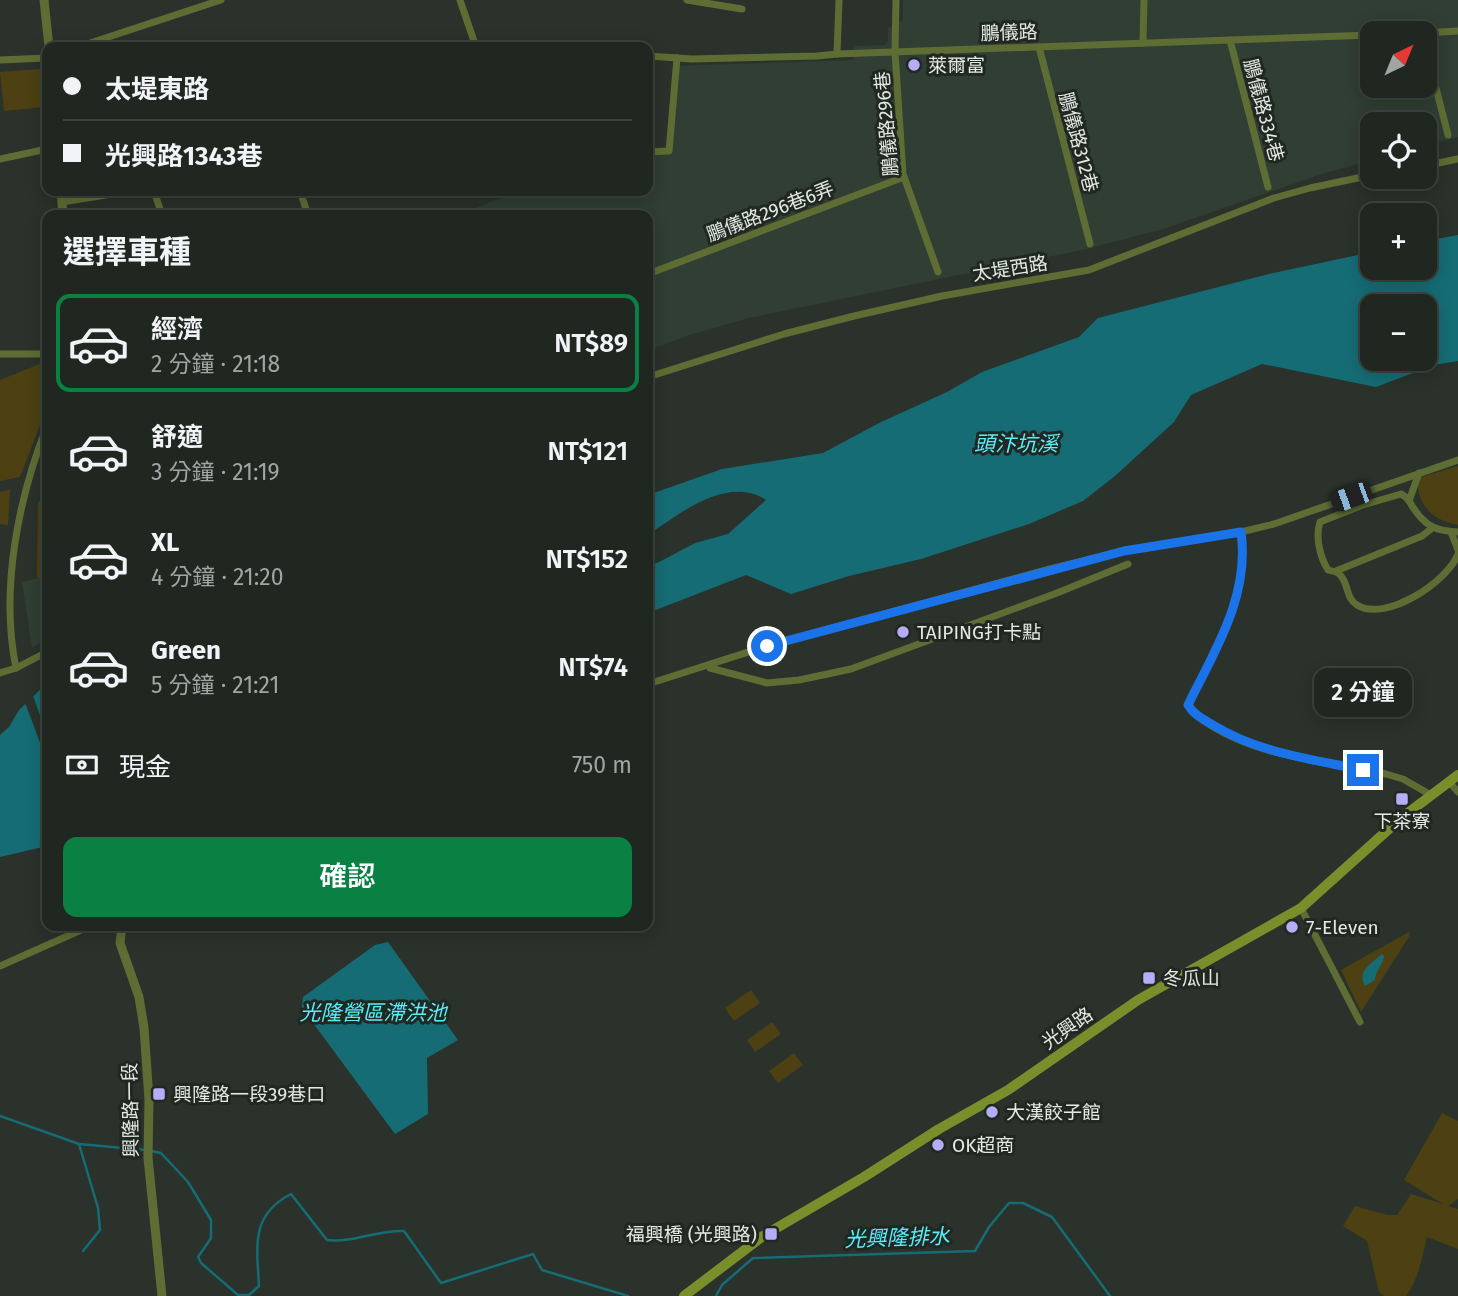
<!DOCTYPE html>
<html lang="zh-TW">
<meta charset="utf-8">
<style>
body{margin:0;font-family:"Fira Sans","Noto Sans TC",sans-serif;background:#2d322d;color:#f1f3f6;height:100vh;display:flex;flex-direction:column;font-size:26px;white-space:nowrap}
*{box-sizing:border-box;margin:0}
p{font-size:23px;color:#a2a5a5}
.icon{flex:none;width:38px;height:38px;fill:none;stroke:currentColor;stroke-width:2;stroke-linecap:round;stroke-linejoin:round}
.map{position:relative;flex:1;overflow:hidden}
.sheet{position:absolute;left:42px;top:210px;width:611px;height:721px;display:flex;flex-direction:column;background:#202620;border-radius:14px;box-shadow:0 4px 18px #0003,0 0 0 2px #3d433e}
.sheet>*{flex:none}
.banner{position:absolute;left:42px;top:42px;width:611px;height:154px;border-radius:14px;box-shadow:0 4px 18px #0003,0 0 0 2px #3d433e;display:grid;align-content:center;height:154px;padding:0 21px;background:#202620}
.needle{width:46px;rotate:43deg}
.controls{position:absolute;left:1360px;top:21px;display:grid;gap:14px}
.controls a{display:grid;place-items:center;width:77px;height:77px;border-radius:14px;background:#202620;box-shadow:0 4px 18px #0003,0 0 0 2px #3d433e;font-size:35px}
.end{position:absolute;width:32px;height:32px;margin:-16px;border:9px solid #1a73e8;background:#fff;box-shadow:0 0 0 4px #fff}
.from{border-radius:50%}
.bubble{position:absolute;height:49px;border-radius:14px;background:#202620;box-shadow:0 4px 18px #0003,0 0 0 2px #3d433e;font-size:23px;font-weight:600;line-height:49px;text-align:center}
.car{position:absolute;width:21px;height:42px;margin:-21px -10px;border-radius:9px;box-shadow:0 0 5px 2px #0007;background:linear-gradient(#222 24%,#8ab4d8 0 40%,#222 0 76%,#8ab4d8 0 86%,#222 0)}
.banner b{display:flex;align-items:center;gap:24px;height:66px;font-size:26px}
.banner b+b{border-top:2px solid #3d433e}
.banner i{width:18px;height:18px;background:#f1f3f6}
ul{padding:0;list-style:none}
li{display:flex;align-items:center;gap:21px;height:98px;margin:0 14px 10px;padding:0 7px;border:4px solid transparent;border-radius:14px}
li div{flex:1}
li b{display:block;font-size:26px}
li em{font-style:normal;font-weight:600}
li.active{border-color:#0b8043}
li>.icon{width:63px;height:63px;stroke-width:1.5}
h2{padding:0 21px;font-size:32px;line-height:84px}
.pay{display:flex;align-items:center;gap:18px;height:77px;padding:0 21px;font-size:26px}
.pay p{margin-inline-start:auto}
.action{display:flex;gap:14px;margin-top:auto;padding:14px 21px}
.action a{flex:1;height:80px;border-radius:14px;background:#0b8043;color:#fff;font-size:28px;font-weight:600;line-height:80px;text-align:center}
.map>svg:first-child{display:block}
</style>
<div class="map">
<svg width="1458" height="1296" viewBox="0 0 1458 1296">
<rect width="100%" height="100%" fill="#2a322b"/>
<g fill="#303e33" fill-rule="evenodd">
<path d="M 903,0 L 1458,0 L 1458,137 L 1425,146 L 1424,124 L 1372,124 L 1372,160 L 1319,175 L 1163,229 L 1087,249 L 749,318 L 693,334 L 648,350 L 648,215 L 458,215 L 518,191 L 648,191 L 648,156 L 666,153 L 673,66 L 852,60 L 853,58 L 849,52 L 856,46 L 884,45 L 888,41 L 888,28 L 903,20 ZM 1372,33 L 1424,33 L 1424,86 L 1372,86 Z"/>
<path d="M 47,576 L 47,639 L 32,648 L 22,582 Z"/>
</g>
<g fill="#4d4113">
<path d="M 40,69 L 43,107 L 4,111 L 0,72 Z"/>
<path d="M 47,361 L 47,407 L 20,477 L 0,481 L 0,380 Z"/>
<path d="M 1458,466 L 1458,525 C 1433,520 1420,508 1417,483 L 1422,477 Z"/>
<path d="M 10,489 L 8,525 L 0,524 L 0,492 Z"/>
<path d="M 47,499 L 47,576 L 37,578 L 38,502 Z"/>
<path d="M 1409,932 L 1410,935 L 1361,1012 L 1341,970 Z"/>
<path d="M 751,990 L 760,1003 L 734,1021 L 725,1008 Z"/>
<path d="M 772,1022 L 781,1034 L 755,1052 L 747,1040 Z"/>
<path d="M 794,1053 L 803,1065 L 778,1083 L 769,1071 Z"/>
<path d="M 1442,1113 L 1458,1121 L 1458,1199 L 1448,1206 L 1458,1209 L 1458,1249 L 1427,1237 C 1422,1257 1419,1279 1406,1296 L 1384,1296 L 1379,1292 L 1367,1241 L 1343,1226 L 1355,1206 L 1387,1215 L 1397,1215 L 1411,1194 L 1443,1204 L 1404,1180 Z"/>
</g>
<g fill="#166c75" fill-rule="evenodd">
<path d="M 1458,235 L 1458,361 L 1434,365 L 1376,387 L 1262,364 L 1191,395 L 1174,422 L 1115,476 L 1083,501 L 1029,524 L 921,559 L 849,576 L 791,594 L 746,575 L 648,613 L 648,566 L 659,562 L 695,543 L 728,534 L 766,500 C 728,475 680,513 648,535 L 648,495 L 722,469 L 823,453 L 879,423 L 947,392 L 982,372 L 1079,337 L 1098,318 L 1269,274 L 1372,252 L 1372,268 L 1424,268 L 1425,241 ZM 1372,306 L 1424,306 L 1424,359 L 1372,359 Z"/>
<path d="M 47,683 L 47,846 L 0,857 L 0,735 L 9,727 L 19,710 Z"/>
<path d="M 388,942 L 458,1040 L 427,1058 L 428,1114 L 395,1134 L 302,1008 L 303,997 L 375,945 Z"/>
<path d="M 1382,954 L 1384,956 C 1383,965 1375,971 1375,980 L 1365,986 C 1357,970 1371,964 1382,954 Z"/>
</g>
<path fill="#2a322b" d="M 32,693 L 47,735 L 47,761 L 24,700 Z"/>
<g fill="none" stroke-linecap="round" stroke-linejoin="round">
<g stroke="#166c75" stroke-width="2.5">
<path d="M 0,1116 L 79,1144 L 145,1150"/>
<path d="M 79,1144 L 98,1208 L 100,1230 L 83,1251"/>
<path d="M 151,1151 L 161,1153 L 188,1182 L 211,1220 L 211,1238 L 198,1257 L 201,1263 L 238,1295 L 249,1295 L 259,1286 C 257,1247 250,1215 291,1194 L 327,1240 C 354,1243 376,1230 404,1231 L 441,1283 L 533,1254 L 542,1270 L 628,1296"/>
<path d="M 716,1296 L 722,1285 L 753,1258 L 975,1251 L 989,1227 L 1009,1203 L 1023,1203 L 1052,1217 L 1110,1296"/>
</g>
<g stroke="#5e6d33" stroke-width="7">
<path d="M 460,0 L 476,47"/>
<path d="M 687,0 L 742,9"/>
<path d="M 896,0 L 895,52 L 903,174 L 938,272"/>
<path d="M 1423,33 L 1458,31"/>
<path d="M 1230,40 L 1268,187"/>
<path d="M 1424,41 L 1448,135"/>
<path d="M 1143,43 L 1144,0"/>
<path d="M 78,47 L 221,0"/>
<path d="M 1039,47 L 1090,244"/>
<path d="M 837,54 L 839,0"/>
<path d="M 648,56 L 692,59 L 817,56 L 837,54 L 1372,35"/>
<path d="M 0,60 L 47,58"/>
<path d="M 648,152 L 669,151 L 677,58"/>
<path d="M 0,159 L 47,149"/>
<path d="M 1424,166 L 1458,159"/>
<path d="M 154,191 L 162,215"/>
<path d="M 300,191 L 308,215"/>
<path d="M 62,202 L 130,191"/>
<path d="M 648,274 L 904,177"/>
<path d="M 0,354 L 47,354"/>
<path d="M 648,377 L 784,334 L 854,316 L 942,296 L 1089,270 L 1274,198 L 1310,188 L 1372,175"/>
<path d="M 1409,501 L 1419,473"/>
<path d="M 1241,532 C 1250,596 1216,650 1188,705 L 1192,712 C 1245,756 1321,761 1386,774 L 1403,779 L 1431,795"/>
<path d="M 1451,532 L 1458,550"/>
<path d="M 1458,532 C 1435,531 1425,526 1412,506 C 1409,500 1407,497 1401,494 L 1363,505 L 1325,520 L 1320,522 C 1315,537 1320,557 1328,570 C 1331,571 1335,571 1338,573 C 1349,581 1345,598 1357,605 C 1386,623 1448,581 1458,554"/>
<path d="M 1336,571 L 1422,536 L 1431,529"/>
<path d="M 16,668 C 0,590 18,499 47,426"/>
<path d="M 710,668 L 767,683 L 799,680 L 851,669 L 1057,593 L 1128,564"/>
<path d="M 0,673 L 16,668 L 47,652"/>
<path d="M 648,684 L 767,646 L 1050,569 L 1124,551 L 1241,532 L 1274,524 L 1458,460"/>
<path d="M 1449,782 L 1458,792"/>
<path d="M 1301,908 L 1360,1022"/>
<path d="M 0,966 L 90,926"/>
</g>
<g stroke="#5e6d33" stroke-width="9">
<path d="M 44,0 L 49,47"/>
<path d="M 61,191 L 63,215"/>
<path d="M 122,926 L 120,943 L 139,997 L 144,1028 L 149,1099 L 148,1158 L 162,1296"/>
</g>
<path stroke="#78902b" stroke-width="10" d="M 684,1296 L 763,1236 L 864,1177 L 939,1129 L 1008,1090 L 1138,1000 L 1301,908 L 1400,819 L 1458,775"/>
</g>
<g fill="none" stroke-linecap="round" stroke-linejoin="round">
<path stroke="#1a73e8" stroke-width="9" d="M 767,646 L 1124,551 L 1241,532 C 1250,596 1215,650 1188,705 C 1194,715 1203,719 1213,725 C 1259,753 1311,759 1363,770"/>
</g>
<g fill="#b6acf8" stroke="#202821" stroke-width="2.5">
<circle cx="914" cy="65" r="7"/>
<circle cx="903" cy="632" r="7"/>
<rect x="1395" y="792" width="14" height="14" rx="3.5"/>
<circle cx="1292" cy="927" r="7"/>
<rect x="1142" y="971" width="14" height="14" rx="3.5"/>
<rect x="152" y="1087" width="14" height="14" rx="3.5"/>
<circle cx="992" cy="1112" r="7"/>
<circle cx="938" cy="1145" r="7"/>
<rect x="764" y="1227" width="14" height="14" rx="3.5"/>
</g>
<g text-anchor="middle" stroke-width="6" stroke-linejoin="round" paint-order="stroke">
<g font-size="19" fill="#e3e9e4" stroke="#202821">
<text transform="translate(1009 32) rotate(-2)" y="7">鵬儀路</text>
<text transform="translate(1264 110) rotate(75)" y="7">鵬儀路334巷</text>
<text transform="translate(886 124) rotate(-95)" y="7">鵬儀路296巷</text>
<text transform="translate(1079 142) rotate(75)" y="7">鵬儀路312巷</text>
<text transform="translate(770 211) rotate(-21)" y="7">鵬儀路296巷6弄</text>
<text transform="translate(1010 268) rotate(-9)" y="7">太堤西路</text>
<text transform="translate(1067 1028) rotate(-35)" y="7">光興路</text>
<text transform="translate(130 1110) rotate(-91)" y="7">興隆路一段</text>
</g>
<g font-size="19" fill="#e3e9e4" stroke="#202821" text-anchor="start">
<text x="928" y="72">萊爾富</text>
<text x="917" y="639">TAIPING打卡點</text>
<text x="1402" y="828" text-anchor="middle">下茶寮</text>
<text x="1306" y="934">7-Eleven</text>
<text x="1163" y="985">冬瓜山</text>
<text x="173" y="1101">興隆路一段39巷口</text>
<text x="1006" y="1119">大漢餃子館</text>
<text x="952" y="1152">OK超商</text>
<text x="757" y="1241" text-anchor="end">福興橋 (光興路)</text>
</g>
<g font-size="21" font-style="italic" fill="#58eefe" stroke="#202821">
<text x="1016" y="451">頭汴坑溪</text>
<text x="373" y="1020">光隆營區滯洪池</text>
<text transform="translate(897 1238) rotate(-2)" y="7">光興隆排水</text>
</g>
</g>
</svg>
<div class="controls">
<a><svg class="needle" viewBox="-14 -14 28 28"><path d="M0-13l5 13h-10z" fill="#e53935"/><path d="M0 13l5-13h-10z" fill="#a2a5a5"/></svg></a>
<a><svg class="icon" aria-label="locate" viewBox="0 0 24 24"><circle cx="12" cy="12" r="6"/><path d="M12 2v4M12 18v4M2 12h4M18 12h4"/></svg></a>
<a>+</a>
<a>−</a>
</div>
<i class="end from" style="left:767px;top:646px"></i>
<i class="end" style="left:1363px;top:770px"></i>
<div class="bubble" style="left:1314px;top:668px;width:98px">2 分鐘</div>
<i class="car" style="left:1351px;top:497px;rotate:250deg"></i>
<div class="banner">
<b><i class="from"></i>太堤東路</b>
<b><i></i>光興路1343巷</b>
</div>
<section class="sheet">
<h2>選擇車種</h2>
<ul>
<li class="active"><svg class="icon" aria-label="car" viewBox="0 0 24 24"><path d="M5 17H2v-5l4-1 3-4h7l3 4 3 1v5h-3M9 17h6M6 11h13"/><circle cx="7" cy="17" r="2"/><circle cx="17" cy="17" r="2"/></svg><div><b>經濟</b><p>2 分鐘 · 21:18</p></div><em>NT$89</em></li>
<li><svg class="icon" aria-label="car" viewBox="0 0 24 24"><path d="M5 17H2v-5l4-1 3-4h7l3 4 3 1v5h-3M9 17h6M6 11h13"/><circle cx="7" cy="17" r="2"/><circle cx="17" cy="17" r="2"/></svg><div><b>舒適</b><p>3 分鐘 · 21:19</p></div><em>NT$121</em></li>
<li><svg class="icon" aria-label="car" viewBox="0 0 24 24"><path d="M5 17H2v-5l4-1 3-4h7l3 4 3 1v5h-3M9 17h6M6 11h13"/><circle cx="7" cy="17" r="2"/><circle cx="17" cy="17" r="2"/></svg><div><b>XL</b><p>4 分鐘 · 21:20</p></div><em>NT$152</em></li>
<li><svg class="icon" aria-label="car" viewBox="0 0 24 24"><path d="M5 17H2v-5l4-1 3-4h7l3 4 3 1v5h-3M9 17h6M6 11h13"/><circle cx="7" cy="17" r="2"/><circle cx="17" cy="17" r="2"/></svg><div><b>Green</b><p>5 分鐘 · 21:21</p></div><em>NT$74</em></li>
</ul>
<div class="pay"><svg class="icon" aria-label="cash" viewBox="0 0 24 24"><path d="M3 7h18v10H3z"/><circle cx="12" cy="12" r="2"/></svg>現金<p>750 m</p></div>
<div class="action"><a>確認</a></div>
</section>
</div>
